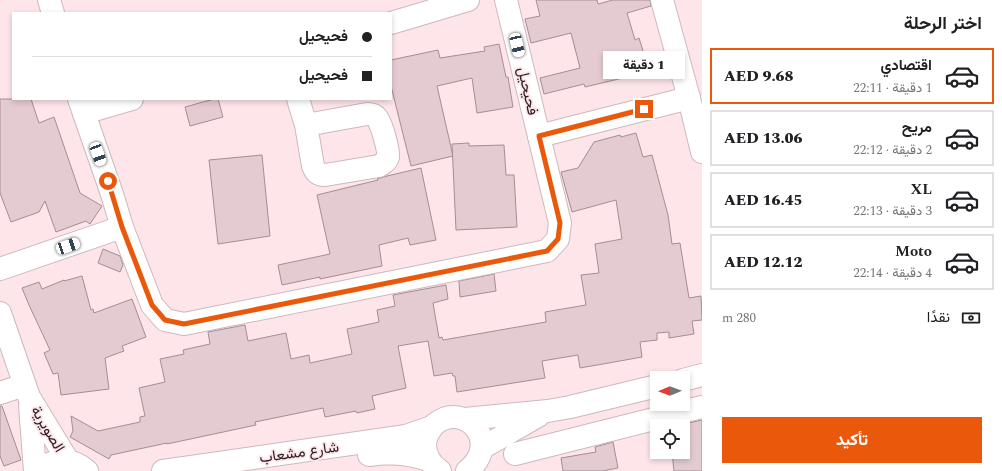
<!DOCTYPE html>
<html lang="ar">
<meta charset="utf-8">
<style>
body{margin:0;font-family:Spectral,Vazirmatn,serif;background:#f2f2f2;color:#202124;direction:rtl;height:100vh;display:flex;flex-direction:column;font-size:15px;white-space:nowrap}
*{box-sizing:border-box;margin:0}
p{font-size:13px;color:#757577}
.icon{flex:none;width:22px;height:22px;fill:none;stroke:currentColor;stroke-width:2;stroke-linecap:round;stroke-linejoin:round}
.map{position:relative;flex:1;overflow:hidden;direction:ltr}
.details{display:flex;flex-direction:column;background:#fff;width:300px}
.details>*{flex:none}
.banner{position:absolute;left:12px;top:12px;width:380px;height:88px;border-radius:0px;box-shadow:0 2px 6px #0003;direction:rtl;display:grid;align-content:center;height:88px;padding:0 20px;background:#fff}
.needle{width:26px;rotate:269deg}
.buttons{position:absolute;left:650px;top:371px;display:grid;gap:8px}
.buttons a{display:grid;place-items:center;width:40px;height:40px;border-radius:0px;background:#fff;box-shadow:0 2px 6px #0003;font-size:20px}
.end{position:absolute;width:18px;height:18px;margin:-9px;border:5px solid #ea580c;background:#fff;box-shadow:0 0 0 2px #fff}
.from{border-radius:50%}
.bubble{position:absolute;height:28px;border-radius:0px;background:#fff;box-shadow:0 2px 6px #0003;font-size:13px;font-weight:800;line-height:28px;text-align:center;direction:rtl}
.car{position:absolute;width:12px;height:24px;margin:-12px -6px;border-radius:5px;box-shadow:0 0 3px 1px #0007;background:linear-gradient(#fff 24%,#345 0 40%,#fff 0 76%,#345 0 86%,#fff 0)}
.banner b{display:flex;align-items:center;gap:14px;height:38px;font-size:15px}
.banner b+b{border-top:1px solid #e0e0e0}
.banner i{width:10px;height:10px;background:#202124}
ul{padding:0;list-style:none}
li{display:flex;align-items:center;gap:12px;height:56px;margin:0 8px 6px;padding:0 12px;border:2px solid #e0e0e0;border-radius:0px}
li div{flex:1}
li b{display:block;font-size:15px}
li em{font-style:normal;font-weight:800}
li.active{border-color:#ea580c}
li>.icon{width:36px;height:36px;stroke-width:1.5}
h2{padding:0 20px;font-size:18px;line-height:48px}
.pay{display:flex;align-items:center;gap:10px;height:44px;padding:0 20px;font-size:15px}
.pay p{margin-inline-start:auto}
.primary-button{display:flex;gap:8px;margin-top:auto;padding:8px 20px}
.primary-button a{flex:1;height:46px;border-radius:0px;background:#ea580c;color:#fff;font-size:16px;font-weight:800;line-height:46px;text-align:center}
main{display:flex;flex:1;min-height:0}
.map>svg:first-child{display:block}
</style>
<main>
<section class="details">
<h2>اختر الرحلة</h2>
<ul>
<li class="active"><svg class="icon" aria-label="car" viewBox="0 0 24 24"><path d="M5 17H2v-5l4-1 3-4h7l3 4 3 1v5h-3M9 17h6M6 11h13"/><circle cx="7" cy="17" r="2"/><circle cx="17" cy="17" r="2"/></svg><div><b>اقتصادي</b><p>1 دقيقة · 22:11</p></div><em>AED 9.68</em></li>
<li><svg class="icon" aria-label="car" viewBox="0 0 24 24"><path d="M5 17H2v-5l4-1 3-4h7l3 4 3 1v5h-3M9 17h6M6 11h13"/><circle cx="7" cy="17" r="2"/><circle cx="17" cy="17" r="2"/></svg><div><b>مريح</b><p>2 دقيقة · 22:12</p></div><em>AED 13.06</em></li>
<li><svg class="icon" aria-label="car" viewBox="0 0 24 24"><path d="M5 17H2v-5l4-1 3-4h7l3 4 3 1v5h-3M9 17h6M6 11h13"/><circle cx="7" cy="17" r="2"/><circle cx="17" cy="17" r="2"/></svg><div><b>XL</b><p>3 دقيقة · 22:13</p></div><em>AED 16.45</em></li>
<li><svg class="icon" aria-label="car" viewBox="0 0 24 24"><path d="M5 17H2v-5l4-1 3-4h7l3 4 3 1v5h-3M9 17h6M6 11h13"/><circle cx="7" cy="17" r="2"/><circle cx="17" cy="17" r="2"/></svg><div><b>Moto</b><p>4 دقيقة · 22:14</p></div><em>AED 12.12</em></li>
</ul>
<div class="pay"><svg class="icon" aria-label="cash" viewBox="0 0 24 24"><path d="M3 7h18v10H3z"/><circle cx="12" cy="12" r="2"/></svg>نقدًا<p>280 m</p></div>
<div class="primary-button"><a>تأكيد</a></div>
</section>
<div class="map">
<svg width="702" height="471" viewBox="0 0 702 471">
<rect width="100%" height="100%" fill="#fde5ea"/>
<g fill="#e3cbd1" stroke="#a58e93">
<path d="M 536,0 L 597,0 L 598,4 L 613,0 L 650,0 L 651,6 L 627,13 L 635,40 L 639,38 L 644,54 L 622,60 L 627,77 L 585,87 L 584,84 L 544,94 L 540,78 L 580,68 L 571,33 L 531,43 L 525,19 L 540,16 Z"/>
<path d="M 499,44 L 506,77 L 508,77 L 513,107 L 477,113 L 472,78 L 437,86 L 453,156 L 411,166 L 391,86 L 391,60 L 438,50 L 440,58 L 485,51 L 484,47 Z"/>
<path d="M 0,99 L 31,99 L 39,123 L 54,117 L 80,193 L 102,206 L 90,224 L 86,221 L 56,232 L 45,201 L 39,212 L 11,222 L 0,193 Z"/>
<path d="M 214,99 L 218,99 L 223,117 L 190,126 L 185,107 Z"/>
<path d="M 636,133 L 643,157 L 652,155 L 668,215 L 672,244 L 680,243 L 689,298 L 701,296 L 702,320 L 692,321 L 694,334 L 669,338 L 669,332 L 657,333 L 657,340 L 640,342 L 642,357 L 603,364 L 580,368 L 578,355 L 542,361 L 545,378 L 457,392 L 455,376 L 453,376 L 452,373 L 434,376 L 428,341 L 398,346 L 406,388 L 372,396 L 375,409 L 357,413 L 356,411 L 325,417 L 323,408 L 255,422 L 256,425 L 167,444 L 167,443 L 111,455 L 109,459 L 70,437 L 73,431 L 71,416 L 98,431 L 140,422 L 140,417 L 145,416 L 139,388 L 165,382 L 160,359 L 184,354 L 183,350 L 210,344 L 208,332 L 245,325 L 248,341 L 286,333 L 291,359 L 309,355 L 310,363 L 352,354 L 347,329 L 379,322 L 377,310 L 395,306 L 393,295 L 446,285 L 448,299 L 433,303 L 439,338 L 442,337 L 443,340 L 546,322 L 545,312 L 586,305 L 581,275 L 599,273 L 595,244 L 622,239 L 616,200 L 572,212 L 561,172 L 578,168 L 594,142 L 620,135 L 621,137 Z"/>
<path d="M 469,143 L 469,146 L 504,145 L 506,175 L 514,175 L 517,227 L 456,230 L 452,144 Z"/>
<path d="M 262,155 L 270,236 L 218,244 L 209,160 Z"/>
<path d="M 421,168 L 436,240 L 410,245 L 408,238 L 379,245 L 382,266 L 320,279 L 320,277 L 282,285 L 278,265 L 330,254 L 317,195 L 378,180 L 377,179 L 387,176 Z"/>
<path d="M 103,249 L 120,256 L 123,265 L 120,272 L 98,263 Z"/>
<path d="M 494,274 L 496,291 L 460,297 L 459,281 Z"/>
<path d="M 82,276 L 91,310 L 93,309 L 94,313 L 132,299 L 146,337 L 122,346 L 124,351 L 105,358 L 109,389 L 61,395 L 58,373 L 53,374 L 44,353 L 50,350 L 29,305 L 22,288 L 39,282 L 42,289 L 64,280 L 64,281 Z"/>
<path d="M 0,406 L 2,406 L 21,460 L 4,466 L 0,456 Z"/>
<path d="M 702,420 L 702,471 L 674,471 L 672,452 L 683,452 L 683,451 L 688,450 L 684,424 Z"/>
<path d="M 613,442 L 618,468 L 602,471 L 563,471 L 561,458 L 596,452 L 595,447 Z"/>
</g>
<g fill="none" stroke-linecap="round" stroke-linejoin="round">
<g stroke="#cfb8bd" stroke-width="24">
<g id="minor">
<path d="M 49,0 L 53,13"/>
<path d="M 662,0 L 689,98 L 702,152"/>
<path d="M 391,23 L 468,0"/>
<path d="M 79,99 L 112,194 L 122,227 L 152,305 L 165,320 L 184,324 L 547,251 L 558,239 L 560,223 L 506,0"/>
<path d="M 298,99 L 306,125 L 313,166 C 316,173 318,175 325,175 L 379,166 C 383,163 387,162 388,157 C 389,151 381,120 376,117 C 374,114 370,114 367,114 L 306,125"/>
<path d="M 84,113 L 132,99"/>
<path d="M 539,136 L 689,98"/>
<path d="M 0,269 L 122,227"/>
<path d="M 0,313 L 29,397 L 68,461"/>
<path d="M 683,380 L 702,375"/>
<path d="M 0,393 L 24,385"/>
<path d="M 30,406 L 35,471"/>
<path d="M 465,419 L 548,411 L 570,407 L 657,386"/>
<path d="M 482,448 L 538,416"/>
<path d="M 515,454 L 702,407"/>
<path d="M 369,455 C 390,452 408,453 428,460"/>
<path d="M 37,471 C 53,458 71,457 87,471"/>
<path d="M 163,471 L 406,436 L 432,427"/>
<path d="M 440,471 C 431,465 426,457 425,446 C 425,437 429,430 435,424 C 465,400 503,443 467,471"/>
</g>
</g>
<use href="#minor" stroke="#fff" stroke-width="22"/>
</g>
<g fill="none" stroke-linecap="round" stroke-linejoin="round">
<path stroke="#ea580c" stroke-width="5" d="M 108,181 L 122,227 L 152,305 L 165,320 L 184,324 L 547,251 L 558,239 L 560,223 L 539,136 L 644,109"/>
</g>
<g text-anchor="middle" stroke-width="3.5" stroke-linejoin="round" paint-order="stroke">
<g font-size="15" fill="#271e20" stroke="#fde5ea">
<text transform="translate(528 91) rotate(77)" y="5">فحيحيل</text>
<text transform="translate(48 429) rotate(59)" y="5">الصويرية</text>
<text transform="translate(299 452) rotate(-8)" y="5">شارع مشعاب</text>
</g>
</g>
</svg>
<div class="buttons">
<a><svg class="needle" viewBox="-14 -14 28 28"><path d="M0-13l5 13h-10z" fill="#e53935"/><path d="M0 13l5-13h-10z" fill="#757577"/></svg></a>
<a><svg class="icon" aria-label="locate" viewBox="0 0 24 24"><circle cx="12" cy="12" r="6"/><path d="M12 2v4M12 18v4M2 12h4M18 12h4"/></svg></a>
</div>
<i class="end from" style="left:108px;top:181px"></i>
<i class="end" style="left:644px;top:109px"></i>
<div class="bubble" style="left:603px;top:51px;width:82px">1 دقيقة</div>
<i class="car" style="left:517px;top:45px;rotate:167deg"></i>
<i class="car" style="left:98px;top:154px;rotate:160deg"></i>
<i class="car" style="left:68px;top:246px;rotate:71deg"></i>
<div class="banner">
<b><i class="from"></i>فحيحيل</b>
<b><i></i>فحيحيل</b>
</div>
</div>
</main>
